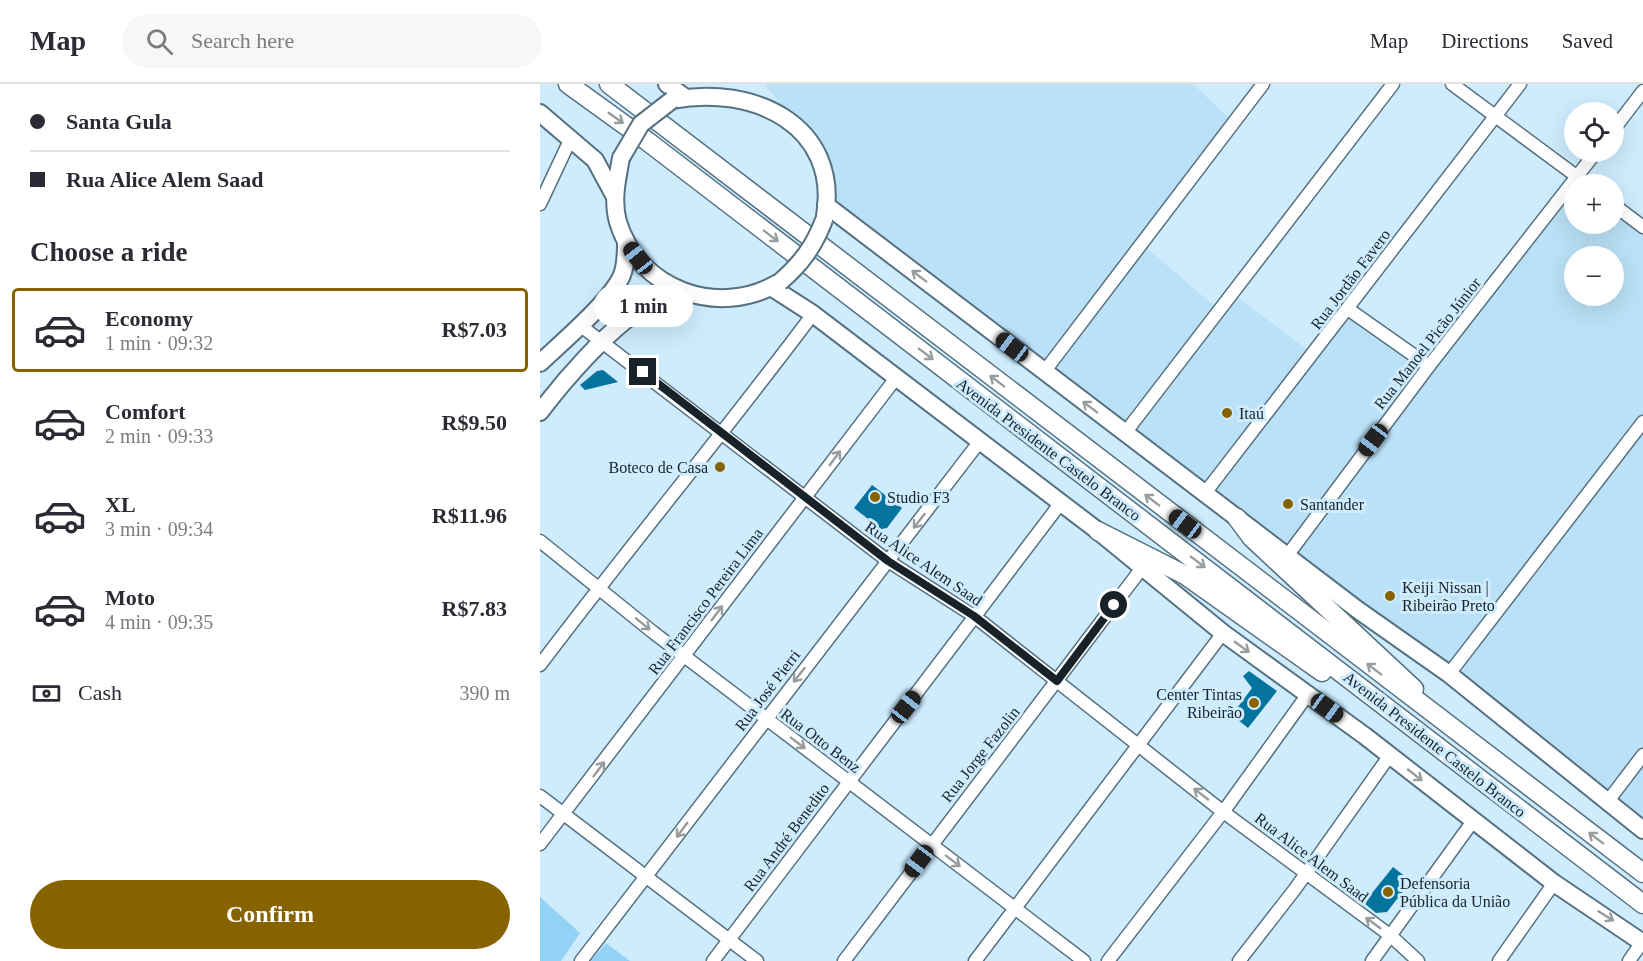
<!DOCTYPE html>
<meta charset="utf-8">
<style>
body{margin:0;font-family:"Times New Roman",serif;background:#f7f7f7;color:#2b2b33;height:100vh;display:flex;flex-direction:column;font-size:22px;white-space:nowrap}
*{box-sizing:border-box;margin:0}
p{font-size:20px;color:#7c7c81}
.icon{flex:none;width:33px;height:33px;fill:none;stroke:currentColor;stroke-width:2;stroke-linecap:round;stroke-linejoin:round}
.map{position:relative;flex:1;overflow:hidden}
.drawer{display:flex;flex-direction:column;background:#fff;width:540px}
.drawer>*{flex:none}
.hud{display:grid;align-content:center;height:132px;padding:0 30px;background:#fff}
.fabs{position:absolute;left:1024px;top:18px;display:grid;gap:12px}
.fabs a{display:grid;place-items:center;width:60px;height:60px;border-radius:50%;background:#fff;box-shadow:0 6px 24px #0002;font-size:30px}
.end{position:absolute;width:27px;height:27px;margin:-14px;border:8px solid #172329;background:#fff;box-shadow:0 0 0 3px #fff}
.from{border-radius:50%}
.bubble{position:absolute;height:42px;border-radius:21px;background:#fff;box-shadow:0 6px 24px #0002;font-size:20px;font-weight:700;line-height:42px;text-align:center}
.car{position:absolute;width:18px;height:36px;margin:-18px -9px;border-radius:8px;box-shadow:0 0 4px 2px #0007;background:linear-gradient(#222 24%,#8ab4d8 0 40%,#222 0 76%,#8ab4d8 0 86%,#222 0)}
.hud b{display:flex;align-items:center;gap:21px;height:57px;font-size:22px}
.hud b+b{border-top:2px solid #e1e1e2}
.hud i{width:15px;height:15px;background:#2b2b33}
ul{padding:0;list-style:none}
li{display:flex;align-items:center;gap:18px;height:84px;margin:0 12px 9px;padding:0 18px;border:3px solid transparent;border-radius:6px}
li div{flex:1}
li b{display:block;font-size:22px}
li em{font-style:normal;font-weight:700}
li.current{border-color:#876300}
li>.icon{width:54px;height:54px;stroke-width:1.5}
h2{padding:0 30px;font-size:27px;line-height:72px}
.pay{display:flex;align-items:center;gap:15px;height:66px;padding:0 30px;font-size:22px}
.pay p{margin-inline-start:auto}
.primary-button{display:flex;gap:12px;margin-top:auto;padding:12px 30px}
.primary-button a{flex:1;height:69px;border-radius:36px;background:#876300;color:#fff;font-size:24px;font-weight:700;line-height:69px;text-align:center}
header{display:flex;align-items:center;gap:36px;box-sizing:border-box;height:84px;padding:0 30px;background:#fff;border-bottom:2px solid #e1e1e2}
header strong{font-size:28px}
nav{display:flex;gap:33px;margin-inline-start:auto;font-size:21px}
.search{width:420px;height:54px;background:#f7f7f7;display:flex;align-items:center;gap:15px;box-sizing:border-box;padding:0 21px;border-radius:33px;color:#7c7c81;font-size:22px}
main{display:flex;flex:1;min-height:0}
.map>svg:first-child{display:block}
</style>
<header>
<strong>Map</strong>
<div class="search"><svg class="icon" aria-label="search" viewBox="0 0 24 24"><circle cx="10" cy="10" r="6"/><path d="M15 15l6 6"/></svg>Search here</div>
<nav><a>Map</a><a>Directions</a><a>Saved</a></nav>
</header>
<main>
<section class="drawer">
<div class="hud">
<b><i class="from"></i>Santa Gula</b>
<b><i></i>Rua Alice Alem Saad</b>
</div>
<h2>Choose a ride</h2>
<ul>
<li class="current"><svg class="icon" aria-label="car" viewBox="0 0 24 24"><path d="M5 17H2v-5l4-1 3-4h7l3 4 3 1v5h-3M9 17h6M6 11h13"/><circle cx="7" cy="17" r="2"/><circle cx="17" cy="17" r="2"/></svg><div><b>Economy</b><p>1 min · 09:32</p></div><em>R$7.03</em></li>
<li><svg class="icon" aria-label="car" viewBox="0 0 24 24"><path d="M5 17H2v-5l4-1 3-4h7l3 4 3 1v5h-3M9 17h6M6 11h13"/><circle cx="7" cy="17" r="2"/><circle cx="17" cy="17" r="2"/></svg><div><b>Comfort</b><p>2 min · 09:33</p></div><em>R$9.50</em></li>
<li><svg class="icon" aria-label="car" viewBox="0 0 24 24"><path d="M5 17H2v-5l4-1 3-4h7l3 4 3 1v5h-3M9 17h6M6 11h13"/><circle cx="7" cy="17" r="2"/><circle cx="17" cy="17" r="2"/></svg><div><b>XL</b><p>3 min · 09:34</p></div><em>R$11.96</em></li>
<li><svg class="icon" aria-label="car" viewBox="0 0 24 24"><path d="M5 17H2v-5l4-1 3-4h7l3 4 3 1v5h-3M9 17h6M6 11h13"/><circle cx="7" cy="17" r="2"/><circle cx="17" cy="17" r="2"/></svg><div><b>Moto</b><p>4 min · 09:35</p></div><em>R$7.83</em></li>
</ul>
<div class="pay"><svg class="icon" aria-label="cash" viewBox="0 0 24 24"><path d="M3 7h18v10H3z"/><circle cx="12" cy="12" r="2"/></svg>Cash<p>390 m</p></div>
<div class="primary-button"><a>Confirm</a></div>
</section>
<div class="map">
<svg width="1103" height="877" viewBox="0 0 1103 877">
<rect width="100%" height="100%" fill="#ceecfe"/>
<path fill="#bae1f7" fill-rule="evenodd" d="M 224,0 L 653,0 L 694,39 L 602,160 L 679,226 L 692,209 L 773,270 L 808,225 L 888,282 L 1035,100 L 1035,140 L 1074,140 L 1074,121 L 1103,143 L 1103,744 L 286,121 L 270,55 ZM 1035,172 L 1074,172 L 1074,212 L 1035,212 Z"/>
<g fill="#92d2f5">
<path d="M 0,813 L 40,849 L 21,877 L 0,877 Z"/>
<path d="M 66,859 L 90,877 L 51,877 Z"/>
</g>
<g fill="#04739e">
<path d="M 63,286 L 78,298 L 45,306 L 40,301 L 57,287 Z"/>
<path d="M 332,401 L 362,424 L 347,444 L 341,445 L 314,424 Z"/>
<path d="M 709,587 L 737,607 L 708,644 L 692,631 L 712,604 L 703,592 Z"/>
<path d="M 853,783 L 871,797 L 847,828 L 836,829 L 824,819 Z"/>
</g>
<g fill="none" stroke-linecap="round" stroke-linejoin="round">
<g stroke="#567181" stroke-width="15">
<g id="minor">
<path d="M 912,0 L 1047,100"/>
<path d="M 1074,45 L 1103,7"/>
<path d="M 0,120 L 31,54"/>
<path d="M 1074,121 L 1103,143"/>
<path d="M 808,225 L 889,282"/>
<path d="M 41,242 L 348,477 L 434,532 L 682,727 L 851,852 L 878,877"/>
<path d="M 504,288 L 723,0"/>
<path d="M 585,349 L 853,0"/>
<path d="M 665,409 L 980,0"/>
<path d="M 0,457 L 114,549 L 544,877"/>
<path d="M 747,472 L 889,282 L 1056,68"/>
<path d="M 0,581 C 89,463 184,349 273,230"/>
<path d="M 909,590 L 1103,338"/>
<path d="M 0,712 L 217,877"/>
<path d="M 1068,717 L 1103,671"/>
<path d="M 0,760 L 356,294"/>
<path d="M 41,877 L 440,357"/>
<path d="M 173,877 L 520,420"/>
<path d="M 304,877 L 602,484"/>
<path d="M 435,877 L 683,549"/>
<path d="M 568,877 L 686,724 L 768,610"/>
<path d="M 699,877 L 755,805 L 850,671"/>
<path d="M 832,877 L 933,737"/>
<path d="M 959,877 L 1014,799"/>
<path d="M 1089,877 L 1102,858"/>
</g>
</g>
<g stroke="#567181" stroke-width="20">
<g id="secondary">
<path d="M 127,0 L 143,12"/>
<path d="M 132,16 C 214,0 300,42 285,132"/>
<path d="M 0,29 L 55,76 L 75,113"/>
<path d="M 81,74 C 77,96 72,117 78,138 C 99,206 178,234 238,199"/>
<path d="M 286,121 L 818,526 L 909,590 L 1103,746"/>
<path d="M 231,203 L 273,230 L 558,447 L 683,549 L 825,652 L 1014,799 L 1103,859"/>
<path d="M 0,279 C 21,259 72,216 82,191 C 86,181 86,169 86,159"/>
<path d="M 0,328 C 25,295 66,248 101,225 C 114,217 129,214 144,209"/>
</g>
</g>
<g stroke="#567181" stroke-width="21">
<g id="primary">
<path d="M 28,0 L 107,57 L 1103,820"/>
<path d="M 69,0 L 1103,789"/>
<path d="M 697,434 L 712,454 L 874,605"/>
<path d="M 558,447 L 645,491 L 782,588"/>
</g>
</g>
<use href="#minor" stroke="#fff" stroke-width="12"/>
<use href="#secondary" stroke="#fff" stroke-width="16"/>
<use href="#primary" stroke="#fff" stroke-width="18"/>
<g stroke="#567181" stroke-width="20" stroke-linecap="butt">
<g id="secondary-bridge">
<path d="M 81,74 L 101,40 L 132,16"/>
<path d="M 240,198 C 262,179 274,162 284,136"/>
</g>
</g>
<use href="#secondary-bridge" stroke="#fff" stroke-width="16"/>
</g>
<defs><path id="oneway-shaft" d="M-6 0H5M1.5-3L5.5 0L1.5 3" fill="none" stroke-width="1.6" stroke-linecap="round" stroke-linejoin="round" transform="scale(1.5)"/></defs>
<g stroke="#979c9f">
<use href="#oneway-shaft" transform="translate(76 34) rotate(36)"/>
<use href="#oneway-shaft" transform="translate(231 152) rotate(37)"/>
<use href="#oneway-shaft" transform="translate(379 192) rotate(-143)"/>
<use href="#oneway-shaft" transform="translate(386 270) rotate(37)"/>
<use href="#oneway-shaft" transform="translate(457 297) rotate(-143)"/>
<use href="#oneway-shaft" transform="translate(550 323) rotate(-143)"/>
<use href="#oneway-shaft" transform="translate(295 374) rotate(-53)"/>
<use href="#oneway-shaft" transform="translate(612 416) rotate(-143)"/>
<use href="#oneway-shaft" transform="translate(379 437) rotate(128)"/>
<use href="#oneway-shaft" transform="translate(658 478) rotate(37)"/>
<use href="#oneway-shaft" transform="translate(177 529) rotate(-53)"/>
<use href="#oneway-shaft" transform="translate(103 540) rotate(39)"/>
<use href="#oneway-shaft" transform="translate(702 563) rotate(36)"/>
<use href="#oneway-shaft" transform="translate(834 585) rotate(-143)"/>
<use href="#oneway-shaft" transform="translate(259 591) rotate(128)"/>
<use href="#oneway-shaft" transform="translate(258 659) rotate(37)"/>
<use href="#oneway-shaft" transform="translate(59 685) rotate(-53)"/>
<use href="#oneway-shaft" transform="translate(875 691) rotate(38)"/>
<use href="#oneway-shaft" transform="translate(661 710) rotate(-142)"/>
<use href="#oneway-shaft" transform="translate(142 746) rotate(127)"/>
<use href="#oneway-shaft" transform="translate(1056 754) rotate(-143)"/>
<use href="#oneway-shaft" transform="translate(413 777) rotate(37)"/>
<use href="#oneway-shaft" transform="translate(1066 832) rotate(32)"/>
<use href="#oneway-shaft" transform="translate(833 839) rotate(-144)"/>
</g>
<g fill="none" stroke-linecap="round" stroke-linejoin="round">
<path stroke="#172329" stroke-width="8" d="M 103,288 L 348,477 L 434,532 L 517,597 L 574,521"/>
</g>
<g fill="#876300" stroke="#ceecfe" stroke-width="2">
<circle cx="687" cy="329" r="6"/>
<circle cx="180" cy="383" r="6"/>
<circle cx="335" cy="413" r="6"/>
<circle cx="748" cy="420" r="6"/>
<circle cx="850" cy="512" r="6"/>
<circle cx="714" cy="619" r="6"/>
<circle cx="848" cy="808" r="6"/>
</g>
<g text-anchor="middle" stroke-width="6" stroke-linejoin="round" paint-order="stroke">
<g font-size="16" fill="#172329" stroke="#ceecfe">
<text transform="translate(810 195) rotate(-53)" y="6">Rua Jordão Favero</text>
<text transform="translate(887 259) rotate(-52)" y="6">Rua Manoel Picão Júnior</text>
<text transform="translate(509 365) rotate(37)" y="6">Avenida Presidente Castelo Branco</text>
<text transform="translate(384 479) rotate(34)" y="6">Rua Alice Alem Saad</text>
<text transform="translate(165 517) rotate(-53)" y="6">Rua Francisco Pereira Lima</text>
<text transform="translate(227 606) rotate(-53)" y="6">Rua José Pierri</text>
<text transform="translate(281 656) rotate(37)" y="6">Rua Otto Benz</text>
<text transform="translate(895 660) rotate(38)" y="6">Avenida Presidente Castelo Branco</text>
<text transform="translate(440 670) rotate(-52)" y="6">Rua Jorge Fazolin</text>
<text transform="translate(246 753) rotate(-53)" y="6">Rua André Benedito</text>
<text transform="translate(772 773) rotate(37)" y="6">Rua Alice Alem Saad</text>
</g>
<g font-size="16" fill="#172329" stroke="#ceecfe" text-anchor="start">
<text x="699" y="335">Itaú</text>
<text x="168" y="389" text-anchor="end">Boteco de Casa</text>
<text x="347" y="419">Studio F3</text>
<text x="760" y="426">Santander</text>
<text x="862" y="509">Keiji Nissan |<tspan x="862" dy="18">Ribeirão Preto</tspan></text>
<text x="702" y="616" text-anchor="end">Center Tintas<tspan x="702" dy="18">Ribeirão</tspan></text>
<text x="860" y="805">Defensoria<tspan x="860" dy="18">Pública da União</tspan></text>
</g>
</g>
</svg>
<div class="fabs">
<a><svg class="icon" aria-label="locate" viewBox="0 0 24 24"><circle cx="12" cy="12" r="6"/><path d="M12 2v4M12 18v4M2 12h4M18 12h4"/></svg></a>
<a>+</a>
<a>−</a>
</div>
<i class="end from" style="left:574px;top:521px"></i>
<i class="end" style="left:103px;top:288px"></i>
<div class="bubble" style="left:54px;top:201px;width:99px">1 min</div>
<i class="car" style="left:98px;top:174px;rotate:322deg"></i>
<i class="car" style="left:472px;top:263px;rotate:307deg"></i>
<i class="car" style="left:833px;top:356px;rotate:217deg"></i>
<i class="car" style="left:645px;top:440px;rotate:307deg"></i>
<i class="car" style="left:366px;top:623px;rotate:38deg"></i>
<i class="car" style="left:787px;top:624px;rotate:126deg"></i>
<i class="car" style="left:379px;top:777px;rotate:217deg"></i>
</div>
</main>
